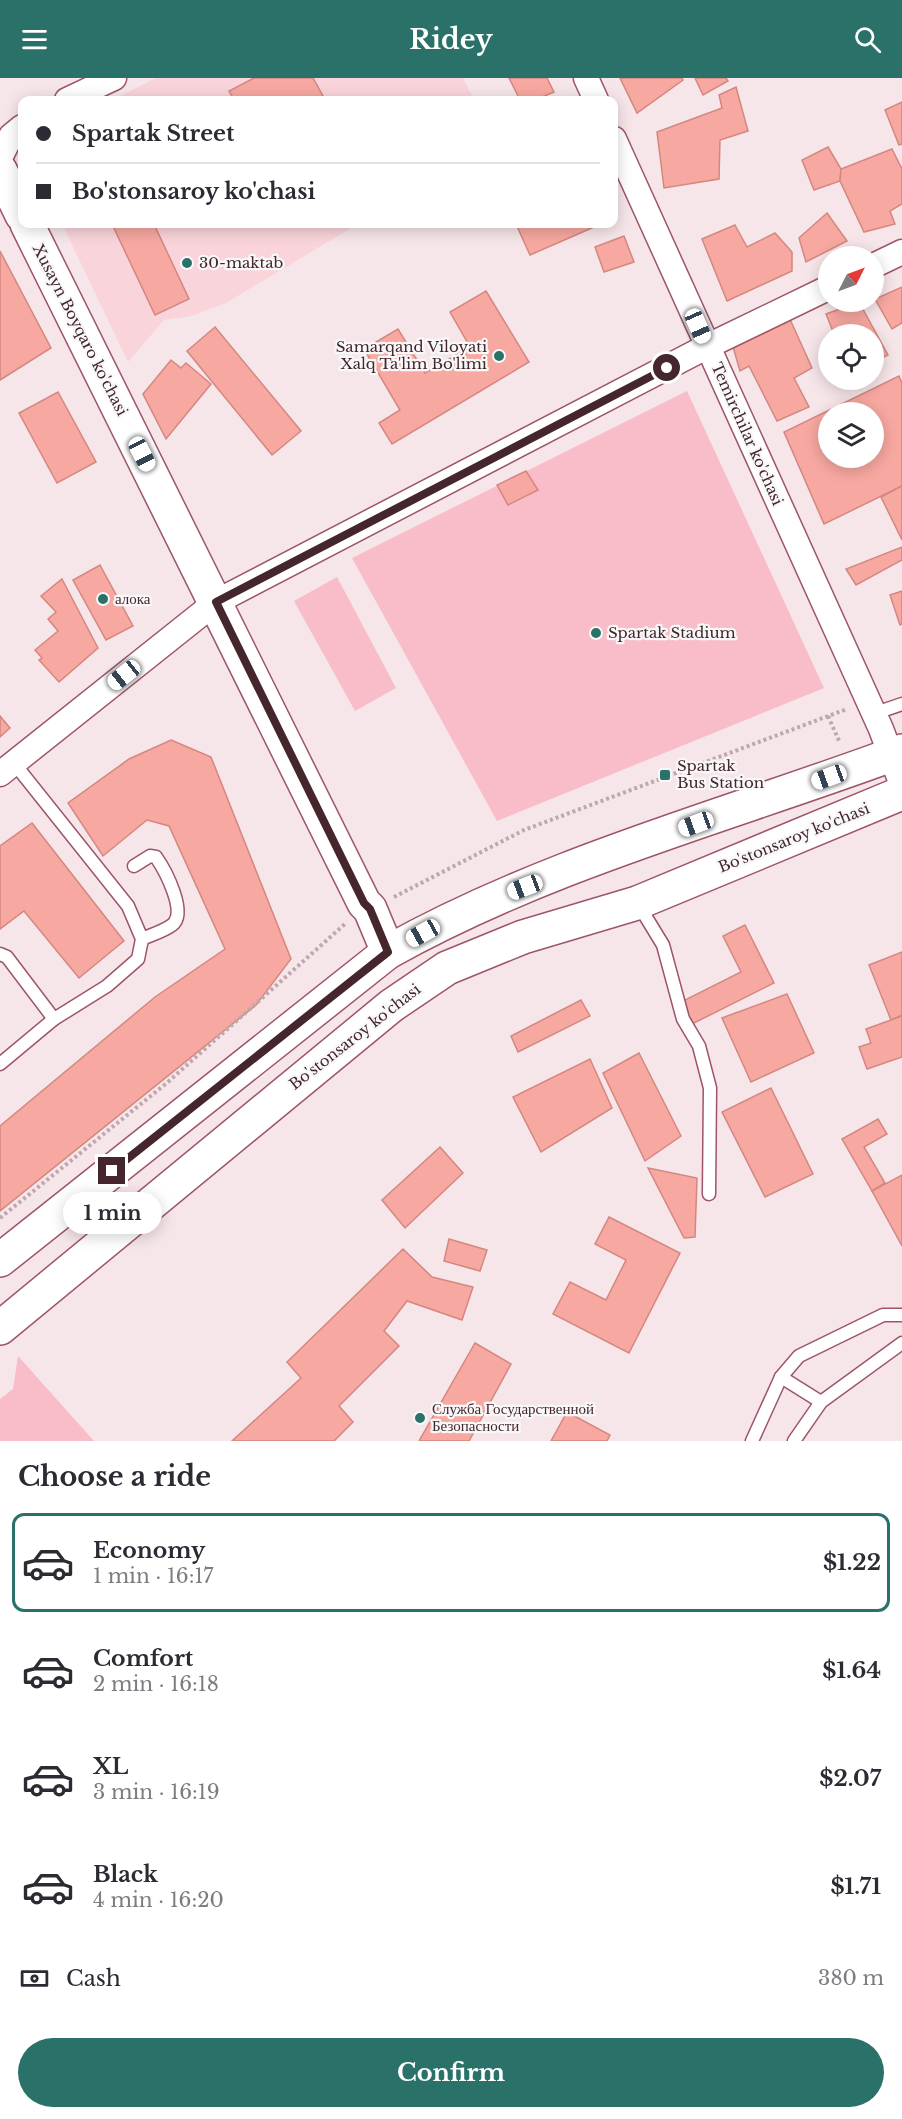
<!DOCTYPE html>
<meta charset="utf-8">
<style>
body{margin:0;font-family:"Libre Baskerville",serif;background:#f2f2f3;color:#2b2b33;height:100vh;display:flex;flex-direction:column;font-size:22px;white-space:nowrap}
*{box-sizing:border-box;margin:0}
p{font-size:20px;color:#7c7c81}
.icon{flex:none;width:33px;height:33px;fill:none;stroke:currentColor;stroke-width:2;stroke-linecap:round;stroke-linejoin:round}
.map{position:relative;height:1363px;overflow:hidden}
.sheet{display:flex;flex-direction:column;background:#fff;flex:1}
.sheet>*{flex:none}
.banner{position:absolute;left:18px;top:18px;width:600px;height:132px;border-radius:12px;box-shadow:0 3px 15px #0003;display:grid;align-content:center;height:132px;padding:0 18px;background:#fff}
.needle{width:39px;rotate:48deg}
.fabs{position:absolute;left:818px;top:168px;display:grid;gap:12px}
.fabs a{display:grid;place-items:center;width:66px;height:66px;border-radius:50%;background:#fff;box-shadow:0 3px 15px #0003;font-size:30px}
.end{position:absolute;width:27px;height:27px;margin:-14px;border:8px solid #45262d;background:#fff;box-shadow:0 0 0 3px #fff}
.from{border-radius:50%}
.bubble{position:absolute;height:42px;border-radius:21px;background:#fff;box-shadow:0 3px 15px #0003;font-size:20px;font-weight:700;line-height:42px;text-align:center}
.car{position:absolute;width:18px;height:36px;margin:-18px -9px;border-radius:8px;box-shadow:0 0 4px 2px #0007;background:linear-gradient(#fff 24%,#345 0 40%,#fff 0 76%,#345 0 86%,#fff 0)}
.banner b{display:flex;align-items:center;gap:21px;height:57px;font-size:22px}
.banner b+b{border-top:2px solid #e1e1e2}
.banner i{width:15px;height:15px;background:#2b2b33}
ul{padding:0;list-style:none}
li{display:flex;align-items:center;gap:18px;height:99px;margin:0 12px 9px;padding:0 6px;border:3px solid transparent;border-radius:12px}
li div{flex:1}
li b{display:block;font-size:22px}
li em{font-style:normal;font-weight:700}
li.on{border-color:#297169}
li>.icon{width:54px;height:54px;stroke-width:1.5}
h2{padding:0 18px;font-size:27px;line-height:72px}
.pay{display:flex;align-items:center;gap:15px;height:66px;padding:0 18px;font-size:22px}
.pay p{margin-inline-start:auto}
.button{display:flex;gap:12px;margin-top:auto;padding:12px 18px}
.button a{flex:1;height:69px;border-radius:36px;background:#297169;color:#fff;font-size:24px;font-weight:700;line-height:69px;text-align:center}
header{display:flex;justify-content:space-between;align-items:center;height:78px;padding:0 18px;background:#297169;color:#fff;font-size:27px;font-weight:700}
.map>svg:first-child{display:block}
</style>
<header><svg class="icon" aria-label="menu" viewBox="0 0 24 24"><path d="M4 6h16M4 12h16M4 18h16"/></svg>Ridey<svg class="icon" aria-label="search" viewBox="0 0 24 24"><circle cx="10" cy="10" r="6"/><path d="M15 15l6 6"/></svg></header>
<div class="map">
<svg width="902" height="1363" viewBox="0 0 902 1363">
<rect width="100%" height="100%" fill="#f7e6e9"/>
<g fill="#fad4db">
<path d="M 156,0 L 463,0 L 474,22 L 112,22 Z"/>
<path d="M 62,146 L 358,146 L 226,225 L 192,238 L 164,242 L 128,284 Z"/>
</g>
<g fill="#f8bdc9">
<path d="M 687,313 L 824,610 L 497,743 L 352,480 Z"/>
<path d="M 337,499 L 396,610 L 355,633 L 294,523 Z"/>
<path d="M 18,1278 L 94,1363 L 0,1363 L 0,1321 L 13,1311 Z"/>
</g>
<g fill="#f7a8a1" stroke="#d48780" stroke-width="1.5" fill-rule="evenodd">
<path d="M 254,0 L 313,0 L 323,18 L 315,22 L 234,22 L 229,13 Z"/>
<path d="M 509,0 L 547,0 L 554,14 L 535,22 L 520,22 Z"/>
<path d="M 620,0 L 682,0 L 683,2 L 637,35 Z"/>
<path d="M 695,0 L 726,0 L 728,3 L 703,17 Z"/>
<path d="M 736,9 L 748,53 L 720,62 L 719,101 L 664,110 L 657,54 L 722,30 L 719,17 Z"/>
<path d="M 902,24 L 902,66 L 899,67 L 885,32 Z"/>
<path d="M 828,69 L 841,91 L 840,103 L 814,112 L 802,82 Z"/>
<path d="M 892,71 L 902,91 L 902,126 L 890,133 L 895,146 L 864,154 L 840,103 L 841,91 Z"/>
<path d="M 827,135 L 847,163 L 806,184 L 799,160 Z"/>
<path d="M 112,146 L 154,146 L 189,221 L 155,237 Z"/>
<path d="M 516,146 L 601,146 L 530,177 Z"/>
<path d="M 735,147 L 747,169 L 775,155 L 792,174 L 792,193 L 727,223 L 702,161 Z"/>
<path d="M 624,158 L 634,184 L 604,194 L 595,169 Z"/>
<path d="M 0,173 L 51,270 L 0,302 Z"/>
<path d="M 902,209 L 902,245 L 892,251 L 875,221 Z"/>
<path d="M 486,213 L 529,284 L 392,366 L 379,345 L 400,332 L 364,271 L 398,251 L 425,295 L 470,269 L 450,234 Z"/>
<path d="M 859,224 L 888,277 L 873,285 L 873,256 L 834,256 L 826,236 Z"/>
<path d="M 789,239 L 812,290 L 794,300 L 809,329 L 777,343 L 749,288 L 740,293 L 733,269 Z"/>
<path d="M 215,249 L 301,353 L 272,377 L 187,273 Z"/>
<path d="M 171,282 L 181,290 L 186,285 L 211,306 L 166,361 L 143,316 Z"/>
<path d="M 899,298 L 902,305 L 902,408 L 824,446 L 784,354 ZM 828,334 L 873,334 L 873,380 L 828,380 Z"/>
<path d="M 58,314 L 96,384 L 57,405 L 19,335 Z"/>
<path d="M 526,393 L 538,412 L 508,427 L 497,407 Z"/>
<path d="M 902,408 L 902,462 L 881,419 Z"/>
<path d="M 902,469 L 902,482 L 856,507 L 846,491 Z"/>
<path d="M 100,487 L 133,548 L 106,562 L 73,502 Z"/>
<path d="M 62,501 L 98,570 L 59,604 L 39,582 L 42,580 L 35,572 L 58,553 L 48,541 L 56,534 L 41,518 Z"/>
<path d="M 902,513 L 902,546 L 900,547 L 890,517 Z"/>
<path d="M 0,638 L 10,650 L 0,659 Z"/>
<path d="M 171,662 L 211,679 L 291,881 L 256,927 L 0,1133 L 0,1048 L 155,919 L 225,871 L 169,748 L 147,742 L 103,778 L 68,725 L 129,681 Z"/>
<path d="M 32,745 L 124,863 L 79,900 L 24,833 L 0,851 L 0,768 Z"/>
<path d="M 745,847 L 774,905 L 690,947 L 679,925 L 741,894 L 723,858 Z"/>
<path d="M 902,874 L 902,937 L 891,942 L 869,887 Z"/>
<path d="M 787,916 L 814,975 L 751,1004 L 722,940 Z"/>
<path d="M 581,922 L 590,938 L 518,974 L 511,958 Z"/>
<path d="M 902,938 L 902,979 L 867,991 L 859,969 L 871,965 L 866,951 Z"/>
<path d="M 639,975 L 681,1058 L 645,1083 L 603,995 Z"/>
<path d="M 590,981 L 612,1030 L 541,1074 L 513,1019 Z"/>
<path d="M 771,1010 L 813,1096 L 765,1119 L 722,1034 Z"/>
<path d="M 878,1041 L 887,1056 L 864,1069 L 885,1105 L 872,1113 L 842,1061 Z"/>
<path d="M 440,1069 L 463,1095 L 405,1150 L 382,1122 Z"/>
<path d="M 648,1090 L 697,1100 L 695,1159 L 684,1160 Z"/>
<path d="M 902,1097 L 902,1168 L 872,1113 Z"/>
<path d="M 609,1139 L 680,1175 L 629,1275 L 553,1236 L 570,1204 L 606,1222 L 626,1182 L 595,1166 Z"/>
<path d="M 449,1161 L 487,1172 L 480,1193 L 444,1183 Z"/>
<path d="M 403,1171 L 432,1199 L 473,1209 L 462,1242 L 407,1223 L 384,1253 L 399,1268 L 339,1328 L 353,1344 L 334,1363 L 232,1363 L 301,1300 L 287,1284 Z"/>
<path d="M 475,1265 L 511,1286 L 469,1363 L 419,1363 Z"/>
<path d="M 567,1334 L 610,1357 L 607,1363 L 551,1363 Z"/>
</g>
<g fill="none" stroke-linecap="round" stroke-linejoin="round">
<g stroke="#9d5567" stroke-width="15">
<g id="lane">
<path d="M 873,636 L 902,626"/>
<path d="M 134,788 L 150,778 L 156,779 C 165,792 188,835 172,847 C 164,853 151,857 142,861"/>
<path d="M 638,826 L 663,867 L 683,941 L 699,968 L 710,1010 L 709,1116"/>
<path d="M 0,876 L 7,879 L 54,941"/>
<path d="M 0,986 L 54,941 L 107,908 L 138,881 L 142,861 L 128,828 L 14,685"/>
<path d="M 781,1299 L 821,1324"/>
<path d="M 752,1363 L 781,1299 L 799,1278 L 883,1237 L 902,1237"/>
<path d="M 794,1363 L 821,1324 L 902,1265"/>
</g>
</g>
<g stroke="#9d5567" stroke-width="27">
<g id="street">
<path d="M 586,0 L 596,22"/>
<path d="M 67,22 L 114,0"/>
<path d="M 614,61 L 881,651 L 902,707"/>
<path d="M 0,80 L 11,58 L 22,49"/>
<path d="M 873,188 L 902,174"/>
<path d="M 0,696 L 216,524 L 708,268 L 828,210"/>
</g>
</g>
<g stroke="#9d5567" stroke-width="36">
<g id="secondary">
<path d="M 0,92 L 22,137"/>
<path d="M 27,146 L 364,825 L 370,831 L 388,874"/>
</g>
</g>
<g stroke="#9d5567" stroke-width="36">
<g id="primary">
<path d="M 0,1182 L 388,874 C 549,784 730,737 902,673"/>
<path d="M 0,1250 L 391,928 L 447,890 L 523,859 L 637,825 L 902,715"/>
</g>
</g>
<g stroke="#bda8ac" stroke-width="4" stroke-dasharray="3 3" stroke-linecap="butt">
<path d="M 828,638 L 840,665"/>
<path d="M 394,819 L 524,752 L 847,631"/>
<path d="M 0,1140 L 168,1004 L 346,845"/>
</g>
<use href="#lane" stroke="#fff" stroke-width="12"/>
<use href="#street" stroke="#fff" stroke-width="24"/>
<use href="#secondary" stroke="#fff" stroke-width="33"/>
<use href="#primary" stroke="#fff" stroke-width="33"/>
</g>
<g fill="none" stroke-linecap="round" stroke-linejoin="round">
<path stroke="#45262d" stroke-width="8" d="M 112,1093 L 388,874 L 370,831 L 364,825 L 216,524 L 667,290"/>
</g>
<g fill="#297169" stroke="#f8f8f8" stroke-width="2">
<circle cx="187" cy="185" r="6"/>
<circle cx="499" cy="278" r="6"/>
<circle cx="103" cy="521" r="6"/>
<circle cx="596" cy="555" r="6"/>
<rect x="659" y="691" width="12" height="12" rx="3"/>
<circle cx="420" cy="1340" r="6"/>
</g>
<g text-anchor="middle" stroke-width="4.5" stroke-linejoin="round" paint-order="stroke">
<g font-size="15" fill="#45262d" stroke="#f8f8f8" text-anchor="start">
<text x="199" y="190">30-maktab</text>
<text x="487" y="274" text-anchor="end">Samarqand Viloyati<tspan x="487" dy="17">Xalq Ta'lim Bo'limi</tspan></text>
<text x="115" y="526">алока</text>
<text x="608" y="560">Spartak Stadium</text>
<text x="677" y="693">Spartak<tspan x="677" dy="17">Bus Station</tspan></text>
<text x="432" y="1336">Служба Государственной<tspan x="432" dy="17">Безопасности</tspan></text>
</g>
<g font-size="15" fill="#45262d" stroke="#f8f8f8">
<text transform="translate(80 252) rotate(63)" y="5">Xusayn Boyqaro ko'chasi</text>
<text transform="translate(747 356) rotate(66)" y="5">Temirchilar ko'chasi</text>
<text transform="translate(794 760) rotate(-22)" y="5">Bo'stonsaroy ko'chasi</text>
<text transform="translate(355 959) rotate(-38)" y="5">Bo'stonsaroy ko'chasi</text>
</g>
</g>
</svg>
<div class="fabs">
<a><svg class="needle" viewBox="-14 -14 28 28"><path d="M0-13l5 13h-10z" fill="#e53935"/><path d="M0 13l5-13h-10z" fill="#7c7c81"/></svg></a>
<a><svg class="icon" aria-label="locate" viewBox="0 0 24 24"><circle cx="12" cy="12" r="6"/><path d="M12 2v4M12 18v4M2 12h4M18 12h4"/></svg></a>
<a><svg class="icon" aria-label="layers" viewBox="0 0 24 24"><path d="M12 4l9 5-9 5-9-5zM3 14l9 5 9-5"/></svg></a>
</div>
<i class="end from" style="left:667px;top:290px"></i>
<i class="end" style="left:112px;top:1093px"></i>
<div class="bubble" style="left:63px;top:1114px;width:99px">1 min</div>
<i class="car" style="left:698px;top:248px;rotate:156deg"></i>
<i class="car" style="left:142px;top:376px;rotate:153deg"></i>
<i class="car" style="left:124px;top:597px;rotate:231deg"></i>
<i class="car" style="left:829px;top:699px;rotate:250deg"></i>
<i class="car" style="left:696px;top:746px;rotate:250deg"></i>
<i class="car" style="left:525px;top:809px;rotate:249deg"></i>
<i class="car" style="left:423px;top:855px;rotate:241deg"></i>
<div class="banner">
<b><i class="from"></i>Spartak Street</b>
<b><i></i>Bo'stonsaroy ko'chasi</b>
</div>
</div>
<section class="sheet">
<h2>Choose a ride</h2>
<ul>
<li class="on"><svg class="icon" aria-label="car" viewBox="0 0 24 24"><path d="M5 17H2v-5l4-1 3-4h7l3 4 3 1v5h-3M9 17h6M6 11h13"/><circle cx="7" cy="17" r="2"/><circle cx="17" cy="17" r="2"/></svg><div><b>Economy</b><p>1 min · 16:17</p></div><em>$1.22</em></li>
<li><svg class="icon" aria-label="car" viewBox="0 0 24 24"><path d="M5 17H2v-5l4-1 3-4h7l3 4 3 1v5h-3M9 17h6M6 11h13"/><circle cx="7" cy="17" r="2"/><circle cx="17" cy="17" r="2"/></svg><div><b>Comfort</b><p>2 min · 16:18</p></div><em>$1.64</em></li>
<li><svg class="icon" aria-label="car" viewBox="0 0 24 24"><path d="M5 17H2v-5l4-1 3-4h7l3 4 3 1v5h-3M9 17h6M6 11h13"/><circle cx="7" cy="17" r="2"/><circle cx="17" cy="17" r="2"/></svg><div><b>XL</b><p>3 min · 16:19</p></div><em>$2.07</em></li>
<li><svg class="icon" aria-label="car" viewBox="0 0 24 24"><path d="M5 17H2v-5l4-1 3-4h7l3 4 3 1v5h-3M9 17h6M6 11h13"/><circle cx="7" cy="17" r="2"/><circle cx="17" cy="17" r="2"/></svg><div><b>Black</b><p>4 min · 16:20</p></div><em>$1.71</em></li>
</ul>
<div class="pay"><svg class="icon" aria-label="cash" viewBox="0 0 24 24"><path d="M3 7h18v10H3z"/><circle cx="12" cy="12" r="2"/></svg>Cash<p>380 m</p></div>
<div class="button"><a>Confirm</a></div>
</section>
